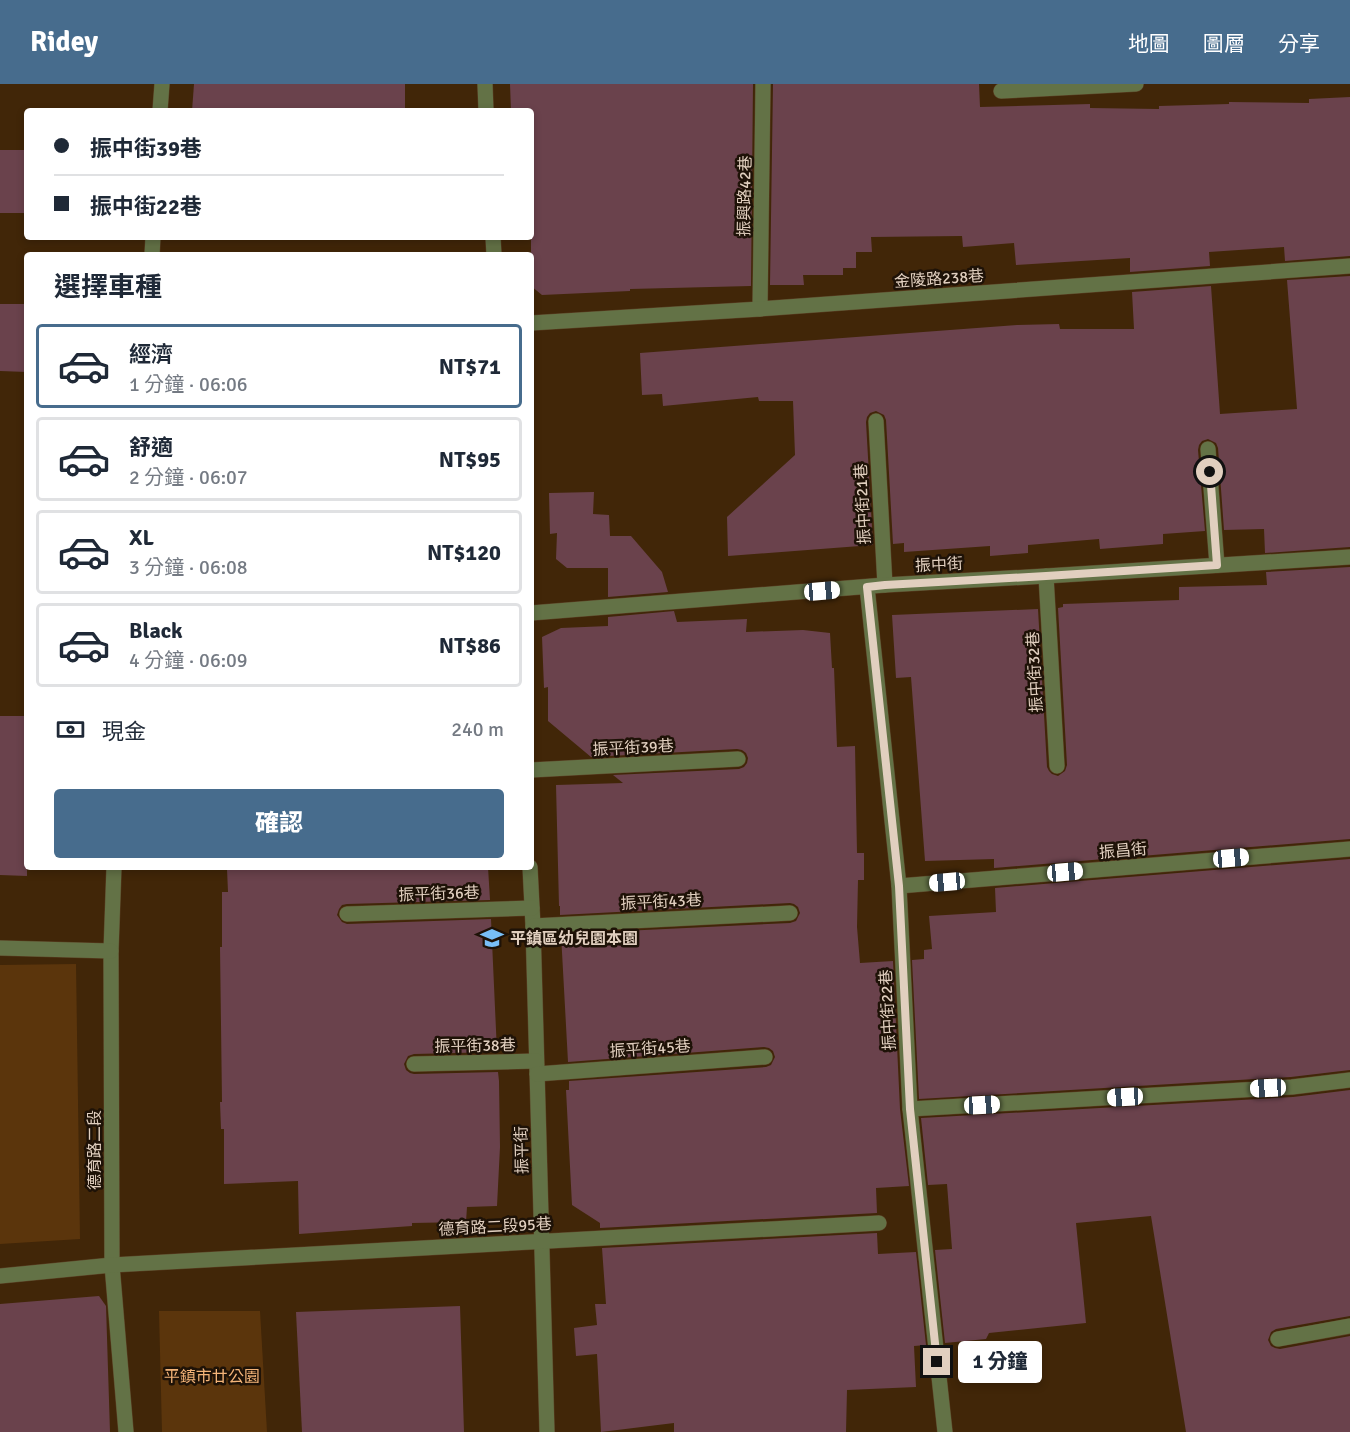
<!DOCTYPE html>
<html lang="zh-TW">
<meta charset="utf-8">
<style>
body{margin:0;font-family:Signika,"Noto Sans TC",sans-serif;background:#f6f6f7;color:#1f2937;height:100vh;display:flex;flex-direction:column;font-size:22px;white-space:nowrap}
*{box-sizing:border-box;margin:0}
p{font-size:20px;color:#747a83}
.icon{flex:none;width:33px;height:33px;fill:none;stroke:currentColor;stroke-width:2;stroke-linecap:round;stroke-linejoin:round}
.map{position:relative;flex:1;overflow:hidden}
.sheet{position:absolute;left:24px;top:168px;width:510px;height:618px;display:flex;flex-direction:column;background:#fff;border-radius:6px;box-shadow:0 3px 9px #0003}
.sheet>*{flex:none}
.banner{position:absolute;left:24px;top:24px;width:510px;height:132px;border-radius:6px;box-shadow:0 3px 9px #0003;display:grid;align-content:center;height:132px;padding:0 30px;background:#fff}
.end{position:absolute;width:27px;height:27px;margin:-14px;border:8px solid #e1cfbf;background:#111;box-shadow:0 0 0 3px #111}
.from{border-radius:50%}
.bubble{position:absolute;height:42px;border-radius:6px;background:#fff;box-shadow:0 3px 9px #0003;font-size:20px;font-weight:800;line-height:42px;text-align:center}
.car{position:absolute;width:18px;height:36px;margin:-18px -9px;border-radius:8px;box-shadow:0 0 4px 2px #0007;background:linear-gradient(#fff 24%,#345 0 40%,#fff 0 76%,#345 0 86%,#fff 0)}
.banner b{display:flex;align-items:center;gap:21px;height:57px;font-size:22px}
.banner b+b{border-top:2px solid #e0e1e3}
.banner i{width:15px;height:15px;background:#1f2937}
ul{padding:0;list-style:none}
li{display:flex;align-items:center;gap:18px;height:84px;margin:0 12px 9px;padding:0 18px;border:3px solid #e0e1e3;border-radius:6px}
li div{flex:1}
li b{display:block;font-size:22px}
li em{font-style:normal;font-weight:800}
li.selected{border-color:#476c8d}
li>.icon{width:54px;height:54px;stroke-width:1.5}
h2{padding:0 30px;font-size:27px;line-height:72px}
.pay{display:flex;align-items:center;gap:15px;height:66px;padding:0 30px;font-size:22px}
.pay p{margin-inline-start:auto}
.action{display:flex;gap:12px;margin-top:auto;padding:12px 30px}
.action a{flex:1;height:69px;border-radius:6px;background:#476c8d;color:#fff;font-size:24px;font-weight:800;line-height:69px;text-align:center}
header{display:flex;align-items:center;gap:36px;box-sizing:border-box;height:84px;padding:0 30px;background:#476c8d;color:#fff}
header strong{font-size:28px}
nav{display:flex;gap:33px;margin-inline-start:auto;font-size:21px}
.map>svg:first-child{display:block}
</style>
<header>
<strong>Ridey</strong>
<nav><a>地圖</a><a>圖層</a><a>分享</a></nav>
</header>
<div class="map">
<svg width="1350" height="1348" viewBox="0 0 1350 1348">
<rect width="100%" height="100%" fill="#412608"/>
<g fill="#5b350c">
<path d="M 76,880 L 80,1155 L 0,1160 L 0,881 Z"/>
<path d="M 159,1227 L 260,1227 L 267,1348 L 162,1348 Z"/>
</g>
<g fill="#6a424c">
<path d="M 194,0 L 405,0 L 405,27 L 192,27 Z"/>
<path d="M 510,0 L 753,0 L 751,202 L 630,205 L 630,207 L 542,211 L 531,202 L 531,27 L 511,27 Z"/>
<path d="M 773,0 L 979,0 L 980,23 L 1090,20 L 1090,24 L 1159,25 L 1159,22 L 1229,20 L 1229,18 L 1309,19 L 1309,15 L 1350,13 L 1350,172 L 1285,177 L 1284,163 L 1209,168 L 1210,182 L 1130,188 L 1130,174 L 1016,181 L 1014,159 L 963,163 L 962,152 L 871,153 L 872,168 L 856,168 L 856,184 L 843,184 L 843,191 L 803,191 L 804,201 L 770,201 Z"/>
<rect x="0" y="66" width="27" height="63"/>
<path d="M 1350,192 L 1350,463 L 1265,469 L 1264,445 L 1224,446 L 1218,364 L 1216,359 L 1208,355 L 1202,357 L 1199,361 L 1198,366 L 1205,447 L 1163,450 L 1163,460 L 1100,465 L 1099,455 L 1028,461 L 1028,469 L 990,472 L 990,462 L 904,468 L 904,459 L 893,460 L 886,336 L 884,331 L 876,327 L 870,329 L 867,333 L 866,338 L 873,461 L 728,472 L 727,433 L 795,371 L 793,317 L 759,317 L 758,313 L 663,322 L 662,310 L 642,311 L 640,269 L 1017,241 L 1059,240 L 1060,245 L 1134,245 L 1132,208 L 1211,202 L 1220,330 L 1297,325 L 1287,196 Z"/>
<path d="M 0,220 L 27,220 L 27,288 L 0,287 Z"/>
<path d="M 594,408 L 593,430 L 609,431 L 610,452 L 631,452 L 662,488 L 668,508 L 608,513 L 608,484 L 567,484 L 556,475 L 557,449 L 550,450 L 549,409 Z"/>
<path d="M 1350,483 L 1350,755 L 994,784 L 994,775 L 925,777 L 911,593 L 896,594 L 892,531 L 1038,525 L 1047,683 L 1049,687 L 1052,690 L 1058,692 L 1065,687 L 1067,681 L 1058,524 L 1063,523 L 1063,520 L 1179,516 L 1179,503 L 1267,501 L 1266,488 Z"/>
<path d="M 674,527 L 677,538 L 747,535 L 746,548 L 803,546 L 830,549 L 832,584 L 834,584 L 837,663 L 855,662 L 857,769 L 864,769 L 864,796 L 858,796 L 857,843 L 860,879 L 893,877 L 900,1025 L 909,1102 L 876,1104 L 877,1129 L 600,1144 L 600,1139 L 572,1121 L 566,1006 L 569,1006 L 569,997 L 766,983 L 771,981 L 775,973 L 773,967 L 769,964 L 764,963 L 568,978 L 561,850 L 790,839 L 796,837 L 800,829 L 798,823 L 794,820 L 790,819 L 560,831 L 560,822 L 559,822 L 556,701 L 623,699 L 613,691 L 739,685 L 744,683 L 747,679 L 748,674 L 746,669 L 742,666 L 737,665 L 591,673 L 548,637 L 548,603 L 544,604 L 542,553 L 561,544 L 608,542 L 608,533 Z"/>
<path d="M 0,632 L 27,632 L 27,792 L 0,791 Z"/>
<path d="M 1350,775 L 1350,986 L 1291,993 L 919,1015 L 912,876 L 924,875 L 924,866 L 932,865 L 929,832 L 996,828 L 995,804 Z"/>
<path d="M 258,783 L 488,783 L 490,816 L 347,820 L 342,821 L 339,825 L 337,831 L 342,838 L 347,840 L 491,835 L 497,968 L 414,970 L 408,972 L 404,980 L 406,986 L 410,989 L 414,990 L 498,988 L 499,997 L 500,1063 L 497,1122 L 467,1123 L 466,1138 L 412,1139 L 412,1142 L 299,1150 L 298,1097 L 224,1100 L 224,1045 L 221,1045 L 220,1018 L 222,1018 L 220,863 L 222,863 L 222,808 L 228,808 L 227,785 Z"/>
<path d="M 1350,1006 L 1350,1232 L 1276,1245 L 1271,1248 L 1268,1256 L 1271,1262 L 1275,1264 L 1280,1265 L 1350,1252 L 1350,1348 L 1186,1348 L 1151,1132 L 1076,1139 L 1086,1239 L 989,1249 L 986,1255 L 945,1259 L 935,1166 L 952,1165 L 947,1100 L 928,1101 L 921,1034 L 1293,1013 Z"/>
<path d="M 877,1149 L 878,1170 L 916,1168 L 926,1261 L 914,1262 L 916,1303 L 847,1306 L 846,1348 L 674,1348 L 674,1339 L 601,1348 L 597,1270 L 576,1272 L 574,1244 L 597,1241 L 595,1220 L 606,1220 L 602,1164 Z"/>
<path d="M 99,1212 L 106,1222 L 110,1348 L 0,1348 L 0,1220 Z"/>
<path d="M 460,1222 L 464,1348 L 302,1348 L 296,1228 Z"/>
</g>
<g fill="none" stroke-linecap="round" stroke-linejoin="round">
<g stroke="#5b4125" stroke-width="16">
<g id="minor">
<path d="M 485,0 L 486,27"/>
<path d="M 1001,7 L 1136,0"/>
<path d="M 160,27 L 162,0"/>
<path d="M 493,153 L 494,171"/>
<path d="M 152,171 L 153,153"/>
<path d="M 760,225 L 763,0"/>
<path d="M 531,239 L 760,225 L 1350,182"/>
<path d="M 876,337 L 885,501"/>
<path d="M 1208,365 L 1217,481"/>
<path d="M 1046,492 L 1057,682"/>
<path d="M 867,503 L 899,802 L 910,1025 L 945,1348"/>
<path d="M 531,529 L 885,501 L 1046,492 L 1350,473"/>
<path d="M 531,686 L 738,675"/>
<path d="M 114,783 L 111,867 L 112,1181 L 126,1348"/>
<path d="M 530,783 L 533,842 L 547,1348"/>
<path d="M 899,802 L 1350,765"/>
<path d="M 347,830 L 532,824"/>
<path d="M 533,842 L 790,829"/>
<path d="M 0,864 L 111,867"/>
<path d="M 414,980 L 536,977"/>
<path d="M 537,990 L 765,973"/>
<path d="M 910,1025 L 1292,1003 L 1350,996"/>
<path d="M 0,1192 L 112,1181 L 879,1139"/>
<path d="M 1278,1255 L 1350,1242"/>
</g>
</g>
<use href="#minor" stroke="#637246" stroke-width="15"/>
</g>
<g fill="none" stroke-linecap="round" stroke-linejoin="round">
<path stroke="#e1cfbf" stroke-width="8" d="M 937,1278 L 910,1025 L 899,802 L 867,503 L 885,501 L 1046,492 L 1217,481 L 1210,388"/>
</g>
<defs>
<g id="school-bare" transform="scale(1.8)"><path d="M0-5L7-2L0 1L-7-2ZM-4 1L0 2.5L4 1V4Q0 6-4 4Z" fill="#78bff7" stroke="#1e1207" stroke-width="2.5" paint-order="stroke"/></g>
</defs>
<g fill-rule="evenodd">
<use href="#school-bare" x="492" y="854"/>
</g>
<g text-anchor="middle" stroke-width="5" stroke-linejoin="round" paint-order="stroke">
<g font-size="16" fill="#e1cfbf" stroke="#1e1207">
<text transform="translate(744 112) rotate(-89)" y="6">振興路42巷</text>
<text transform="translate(939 194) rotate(-4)" y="6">金陵路238巷</text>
<text transform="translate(862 420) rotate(-93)" y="6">振中街21巷</text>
<text transform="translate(939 480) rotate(-3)" y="6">振中街</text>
<text transform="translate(1034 588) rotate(-93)" y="6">振中街32巷</text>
<text transform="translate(633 663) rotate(-3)" y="6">振平街39巷</text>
<text transform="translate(1123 766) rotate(-5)" y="6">振昌街</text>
<text transform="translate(439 809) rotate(-2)" y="6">振平街36巷</text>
<text transform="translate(661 817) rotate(-3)" y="6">振平街43巷</text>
<text transform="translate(887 926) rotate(-93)" y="6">振中街22巷</text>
<text transform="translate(475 961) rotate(-1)" y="6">振平街38巷</text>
<text transform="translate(650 964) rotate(-4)" y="6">振平街45巷</text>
<text transform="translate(94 1066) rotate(-90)" y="6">德育路二段</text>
<text transform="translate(521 1066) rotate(-91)" y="6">振平街</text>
<text transform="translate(495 1142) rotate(-3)" y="6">德育路二段95巷</text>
</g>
<g font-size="16" font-weight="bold" fill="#e1cfbf" stroke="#1e1207" text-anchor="start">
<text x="510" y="860">平鎮區幼兒園本園</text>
</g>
<g font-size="16" fill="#f4b478" stroke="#1e1207">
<text x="212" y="1298">平鎮市廿公園</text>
</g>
</g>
</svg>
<i class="end from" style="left:1210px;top:388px"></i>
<i class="end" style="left:937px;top:1278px"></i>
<div class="bubble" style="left:958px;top:1257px;width:84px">1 分鐘</div>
<i class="car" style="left:822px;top:507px;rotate:85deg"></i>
<i class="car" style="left:1231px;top:774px;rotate:85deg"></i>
<i class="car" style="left:1065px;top:788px;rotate:85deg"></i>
<i class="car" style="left:947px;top:798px;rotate:265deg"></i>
<i class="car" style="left:1268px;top:1004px;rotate:267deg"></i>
<i class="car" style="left:1125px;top:1013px;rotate:267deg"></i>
<i class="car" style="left:982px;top:1021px;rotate:87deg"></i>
<div class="banner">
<b><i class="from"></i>振中街39巷</b>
<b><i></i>振中街22巷</b>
</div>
<section class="sheet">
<h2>選擇車種</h2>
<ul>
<li class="selected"><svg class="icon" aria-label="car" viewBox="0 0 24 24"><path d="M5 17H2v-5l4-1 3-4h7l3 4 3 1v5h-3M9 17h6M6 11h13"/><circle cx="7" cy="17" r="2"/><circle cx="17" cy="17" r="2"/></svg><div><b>經濟</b><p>1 分鐘 · 06:06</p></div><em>NT$71</em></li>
<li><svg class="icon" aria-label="car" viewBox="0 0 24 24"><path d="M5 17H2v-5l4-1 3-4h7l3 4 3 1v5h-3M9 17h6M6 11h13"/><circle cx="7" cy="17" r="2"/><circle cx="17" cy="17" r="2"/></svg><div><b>舒適</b><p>2 分鐘 · 06:07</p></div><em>NT$95</em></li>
<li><svg class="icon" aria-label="car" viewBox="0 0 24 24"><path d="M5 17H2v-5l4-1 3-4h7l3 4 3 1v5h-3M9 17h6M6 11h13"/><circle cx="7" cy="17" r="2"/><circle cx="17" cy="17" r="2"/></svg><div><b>XL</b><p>3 分鐘 · 06:08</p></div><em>NT$120</em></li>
<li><svg class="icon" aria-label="car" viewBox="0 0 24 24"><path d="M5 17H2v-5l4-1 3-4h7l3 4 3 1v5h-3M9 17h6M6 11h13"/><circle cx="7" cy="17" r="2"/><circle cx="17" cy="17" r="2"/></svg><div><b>Black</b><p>4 分鐘 · 06:09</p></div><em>NT$86</em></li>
</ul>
<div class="pay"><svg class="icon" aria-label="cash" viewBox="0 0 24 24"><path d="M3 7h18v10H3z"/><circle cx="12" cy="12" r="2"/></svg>現金<p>240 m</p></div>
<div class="action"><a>確認</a></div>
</section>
</div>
